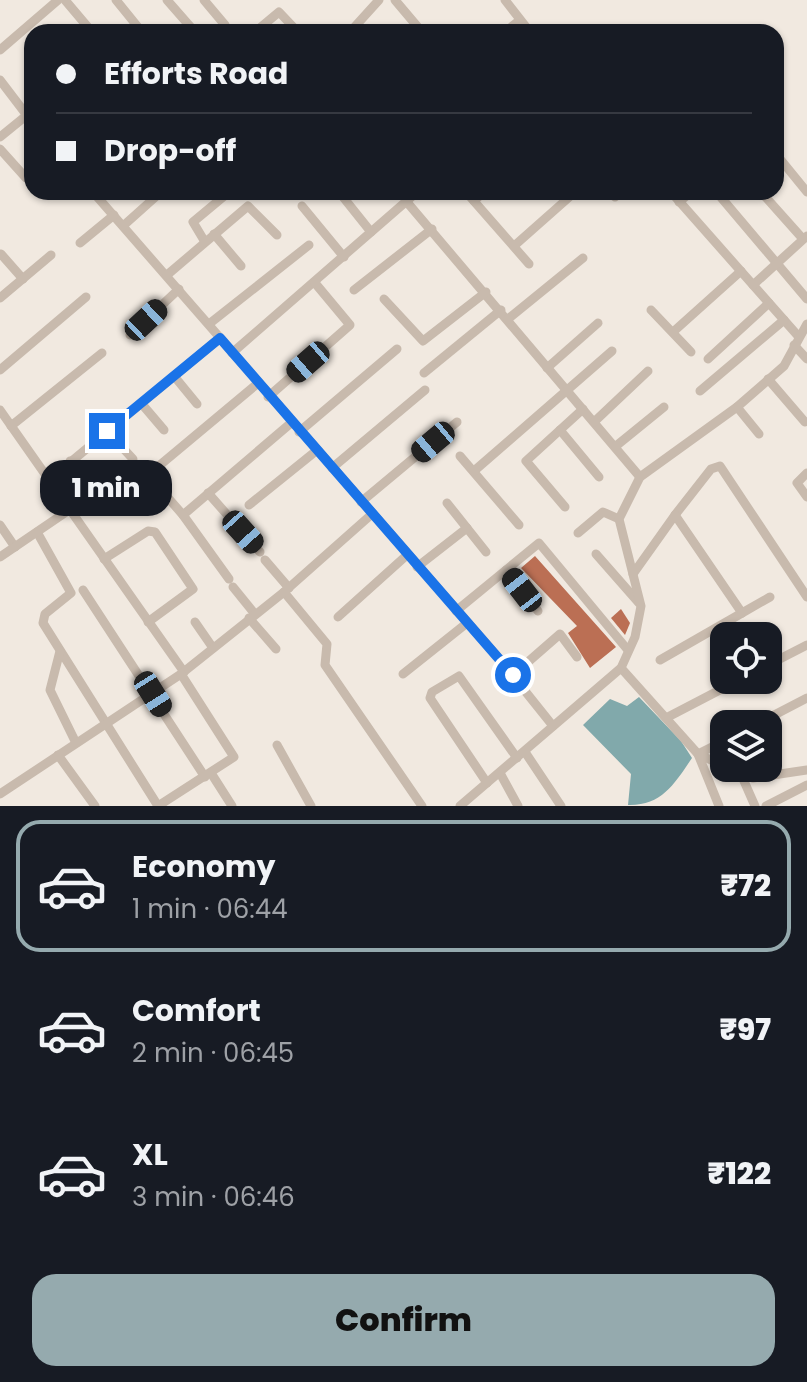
<!DOCTYPE html>
<meta charset="utf-8">
<style>
body{margin:0;font-family:Poppins,sans-serif;background:#20242c;color:#f1f3f6;height:100vh;display:flex;flex-direction:column;font-size:30px;white-space:nowrap}
*{box-sizing:border-box;margin:0}
p{font-size:26px;color:#9ea1a6}
.icon{flex:none;width:44px;height:44px;fill:none;stroke:currentColor;stroke-width:2;stroke-linecap:round;stroke-linejoin:round}
.map{position:relative;height:806px;overflow:hidden}
.panel{display:flex;flex-direction:column;background:#171b24;flex:1}
.panel>*{flex:none}
.top-card{position:absolute;left:24px;top:24px;width:760px;height:176px;border-radius:24px;box-shadow:0 2px 6px #0004;display:grid;align-content:center;height:176px;padding:0 32px;background:#171b24}
.buttons{position:absolute;left:710px;top:622px;display:grid;gap:16px}
.buttons a{display:grid;place-items:center;width:72px;height:72px;border-radius:16px;background:#171b24;box-shadow:0 2px 6px #0004;font-size:40px}
.end{position:absolute;width:36px;height:36px;margin:-18px;border:10px solid #1a73e8;background:#fff;box-shadow:0 0 0 4px #fff}
.from{border-radius:50%}
.bubble{position:absolute;height:56px;border-radius:24px;background:#171b24;box-shadow:0 2px 6px #0004;font-size:26px;font-weight:800;line-height:56px;text-align:center}
.car{position:absolute;width:24px;height:48px;margin:-24px -12px;border-radius:10px;box-shadow:0 0 6px 2px #0007;background:linear-gradient(#222 24%,#8ab4d8 0 40%,#222 0 76%,#8ab4d8 0 86%,#222 0)}
.top-card b{display:flex;align-items:center;gap:28px;height:76px;font-size:30px}
.top-card b+b{border-top:2px solid #363941}
.top-card i{width:20px;height:20px;background:#f1f3f6}
ul{padding:14px 0 0;list-style:none}
li{display:flex;align-items:center;gap:24px;height:132px;margin:0 16px 12px;padding:0 16px;border:4px solid transparent;border-radius:24px}
li div{flex:1}
li b{display:block;font-size:30px}
li em{font-style:normal;font-weight:800}
li.active{border-color:#95aaae}
li>.icon{width:72px;height:72px;stroke-width:1.5}
.cta{display:flex;gap:16px;margin-top:auto;padding:16px 32px}
.cta a{flex:1;height:92px;border-radius:24px;background:#95aaae;color:#111;font-size:32px;font-weight:800;line-height:92px;text-align:center}
.map>svg:first-child{display:block}
</style>
<div class="map">
<svg width="807" height="806" viewBox="0 0 807 806">
<rect width="100%" height="100%" fill="#f1e9e0"/>
<path fill="#81a9ab" d="M 639,697 L 681,741 L 692,758 C 675,783 662,806 628,805 L 631,774 L 583,725 L 610,699 L 627,706 Z"/>
<g fill="#bb6f54">
<path d="M 535,556 L 616,647 L 590,668 L 568,633 L 577,626 L 521,568 Z"/>
<path d="M 621,609 L 630,623 L 625,635 L 611,618 Z"/>
</g>
<g fill="none" stroke-linecap="round" stroke-linejoin="round">
<g stroke="#c8baad" stroke-width="9">
<path d="M 65,0 L 92,32"/>
<path d="M 116,0 L 142,32"/>
<path d="M 167,0 L 195,32"/>
<path d="M 204,0 L 225,25"/>
<path d="M 395,0 L 422,32"/>
<path d="M 505,0 L 530,32"/>
<path d="M 255,32 L 279,12 L 298,32"/>
<path d="M 350,32 L 379,0"/>
<path d="M 505,32 L 520,20"/>
<path d="M 0,50 L 58,0"/>
<path d="M 0,80 L 32,122"/>
<path d="M 0,137 L 32,111"/>
<path d="M 0,149 L 26,178"/>
<path d="M 776,154 L 807,192"/>
<path d="M 93,192 L 497,656 L 553,726"/>
<path d="M 339,192 L 371,232"/>
<path d="M 466,192 L 529,264"/>
<path d="M 610,192 L 615,197"/>
<path d="M 671,192 L 799,337"/>
<path d="M 761,192 L 803,239"/>
<path d="M 719,195 L 807,299"/>
<path d="M 406,201 L 640,477"/>
<path d="M 474,201 L 484,192"/>
<path d="M 679,202 L 691,192"/>
<path d="M 302,206 L 344,257"/>
<path d="M 123,226 L 161,192"/>
<path d="M 214,234 L 241,266"/>
<path d="M 205,242 L 193,222 L 229,192"/>
<path d="M 80,243 L 114,215"/>
<path d="M 514,246 L 575,192"/>
<path d="M 1,254 L 23,279"/>
<path d="M 167,275 L 248,206 L 277,235"/>
<path d="M 753,285 L 807,236"/>
<path d="M 354,290 L 432,229"/>
<path d="M 0,298 L 51,255"/>
<path d="M 384,299 L 423,341 L 486,292"/>
<path d="M 651,310 L 691,352"/>
<path d="M 508,319 L 583,258"/>
<path d="M 209,324 L 309,245"/>
<path d="M 673,332 L 741,271"/>
<path d="M 130,335 L 179,289"/>
<path d="M 794,345 L 807,359"/>
<path d="M 232,353 L 417,192"/>
<path d="M 708,359 L 769,303"/>
<path d="M 547,368 L 598,323"/>
<path d="M 0,370 L 86,297"/>
<path d="M 424,373 L 501,310"/>
<path d="M 174,376 L 197,404"/>
<path d="M 768,379 L 805,422"/>
<path d="M 257,384 L 148,475 L 183,515 L 291,423"/>
<path d="M 700,391 L 784,320"/>
<path d="M 268,397 L 350,325 L 315,283"/>
<path d="M 141,403 L 164,430"/>
<path d="M 737,407 L 759,434"/>
<path d="M 0,410 L 184,672"/>
<path d="M 594,422 L 648,371"/>
<path d="M 11,426 L 102,353"/>
<path d="M 560,430 L 599,477"/>
<path d="M 107,431 L 133,459"/>
<path d="M 299,432 L 397,349"/>
<path d="M 616,446 L 664,407"/>
<path d="M 460,456 L 519,525"/>
<path d="M 70,461 L 98,491"/>
<path d="M 332,468 L 425,390"/>
<path d="M 474,471 L 612,351"/>
<path d="M 807,473 L 797,483 L 807,497"/>
<path d="M 49,480 L 220,338"/>
<path d="M 208,493 L 260,552"/>
<path d="M 361,502 L 457,422"/>
<path d="M 447,503 L 486,552"/>
<path d="M 249,505 L 316,451"/>
<path d="M 565,507 L 526,461 L 583,409"/>
<path d="M 183,515 L 229,579"/>
<path d="M 675,515 L 711,469 L 720,466 L 807,597"/>
<path d="M 0,525 L 15,547"/>
<path d="M 37,532 L 71,593 L 45,614 L 43,623 L 158,806"/>
<path d="M 578,533 L 603,512 L 619,519"/>
<path d="M 596,554 L 639,603"/>
<path d="M 0,557 L 69,510"/>
<path d="M 104,559 L 148,531 L 155,532 L 193,589 L 148,622"/>
<path d="M 265,560 L 289,588"/>
<path d="M 417,567 L 467,528"/>
<path d="M 506,570 L 538,611"/>
<path d="M 633,574 L 675,515 L 742,613 L 660,660"/>
<path d="M 233,587 L 254,613"/>
<path d="M 83,590 L 205,777"/>
<path d="M 284,592 L 327,644 L 325,665 L 422,806"/>
<path d="M 456,611 L 539,543 L 627,649"/>
<path d="M 742,613 L 770,597"/>
<path d="M 338,617 L 407,555"/>
<path d="M 249,618 L 276,649"/>
<path d="M 195,622 L 213,648"/>
<path d="M 60,651 L 50,690 L 76,743"/>
<path d="M 768,665 L 807,645"/>
<path d="M 621,668 L 698,754 L 724,766"/>
<path d="M 403,674 L 467,623"/>
<path d="M 513,675 L 560,634 L 577,657"/>
<path d="M 666,718 L 739,680"/>
<path d="M 757,724 L 807,698"/>
<path d="M 277,745 L 311,806"/>
<path d="M 525,752 L 561,806"/>
<path d="M 58,755 L 95,806"/>
<path d="M 730,768 L 753,778 L 807,770"/>
<path d="M 740,772 L 755,806"/>
<path d="M 211,773 L 232,806"/>
<path d="M 500,773 L 518,806"/>
<path d="M 487,783 L 430,698 L 432,692 L 459,676 L 517,758"/>
<path d="M 0,794 L 181,674 L 284,592 L 372,514"/>
<path d="M 158,806 L 234,757 L 181,674"/>
<path d="M 460,806 L 621,668 L 635,637 L 641,606 L 619,519 L 640,477 L 737,407 L 784,366 L 807,324"/>
<path d="M 719,806 L 698,754 L 724,741"/>
<path d="M 766,806 L 807,785"/>
</g>
</g>
<g fill="none" stroke-linecap="round" stroke-linejoin="round">
<path stroke="#1a73e8" stroke-width="10" d="M 107,431 L 220,338 L 513,675"/>
</g>
</svg>
<div class="buttons">
<a><svg class="icon" aria-label="locate" viewBox="0 0 24 24"><circle cx="12" cy="12" r="6"/><path d="M12 2v4M12 18v4M2 12h4M18 12h4"/></svg></a>
<a><svg class="icon" aria-label="layers" viewBox="0 0 24 24"><path d="M12 4l9 5-9 5-9-5zM3 14l9 5 9-5"/></svg></a>
</div>
<i class="end from" style="left:513px;top:675px"></i>
<i class="end" style="left:107px;top:431px"></i>
<div class="bubble" style="left:40px;top:460px;width:132px">1 min</div>
<i class="car" style="left:146px;top:320px;rotate:47deg"></i>
<i class="car" style="left:308px;top:362px;rotate:229deg"></i>
<i class="car" style="left:433px;top:442px;rotate:230deg"></i>
<i class="car" style="left:243px;top:532px;rotate:138deg"></i>
<i class="car" style="left:522px;top:590px;rotate:322deg"></i>
<i class="car" style="left:153px;top:694px;rotate:148deg"></i>
<div class="top-card">
<b><i class="from"></i>Efforts Road</b>
<b><i></i>Drop-off</b>
</div>
</div>
<section class="panel">
<ul>
<li class="active"><svg class="icon" aria-label="car" viewBox="0 0 24 24"><path d="M5 17H2v-5l4-1 3-4h7l3 4 3 1v5h-3M9 17h6M6 11h13"/><circle cx="7" cy="17" r="2"/><circle cx="17" cy="17" r="2"/></svg><div><b>Economy</b><p>1 min · 06:44</p></div><em>₹72</em></li>
<li><svg class="icon" aria-label="car" viewBox="0 0 24 24"><path d="M5 17H2v-5l4-1 3-4h7l3 4 3 1v5h-3M9 17h6M6 11h13"/><circle cx="7" cy="17" r="2"/><circle cx="17" cy="17" r="2"/></svg><div><b>Comfort</b><p>2 min · 06:45</p></div><em>₹97</em></li>
<li><svg class="icon" aria-label="car" viewBox="0 0 24 24"><path d="M5 17H2v-5l4-1 3-4h7l3 4 3 1v5h-3M9 17h6M6 11h13"/><circle cx="7" cy="17" r="2"/><circle cx="17" cy="17" r="2"/></svg><div><b>XL</b><p>3 min · 06:46</p></div><em>₹122</em></li>
</ul>
<div class="cta"><a>Confirm</a></div>
</section>
